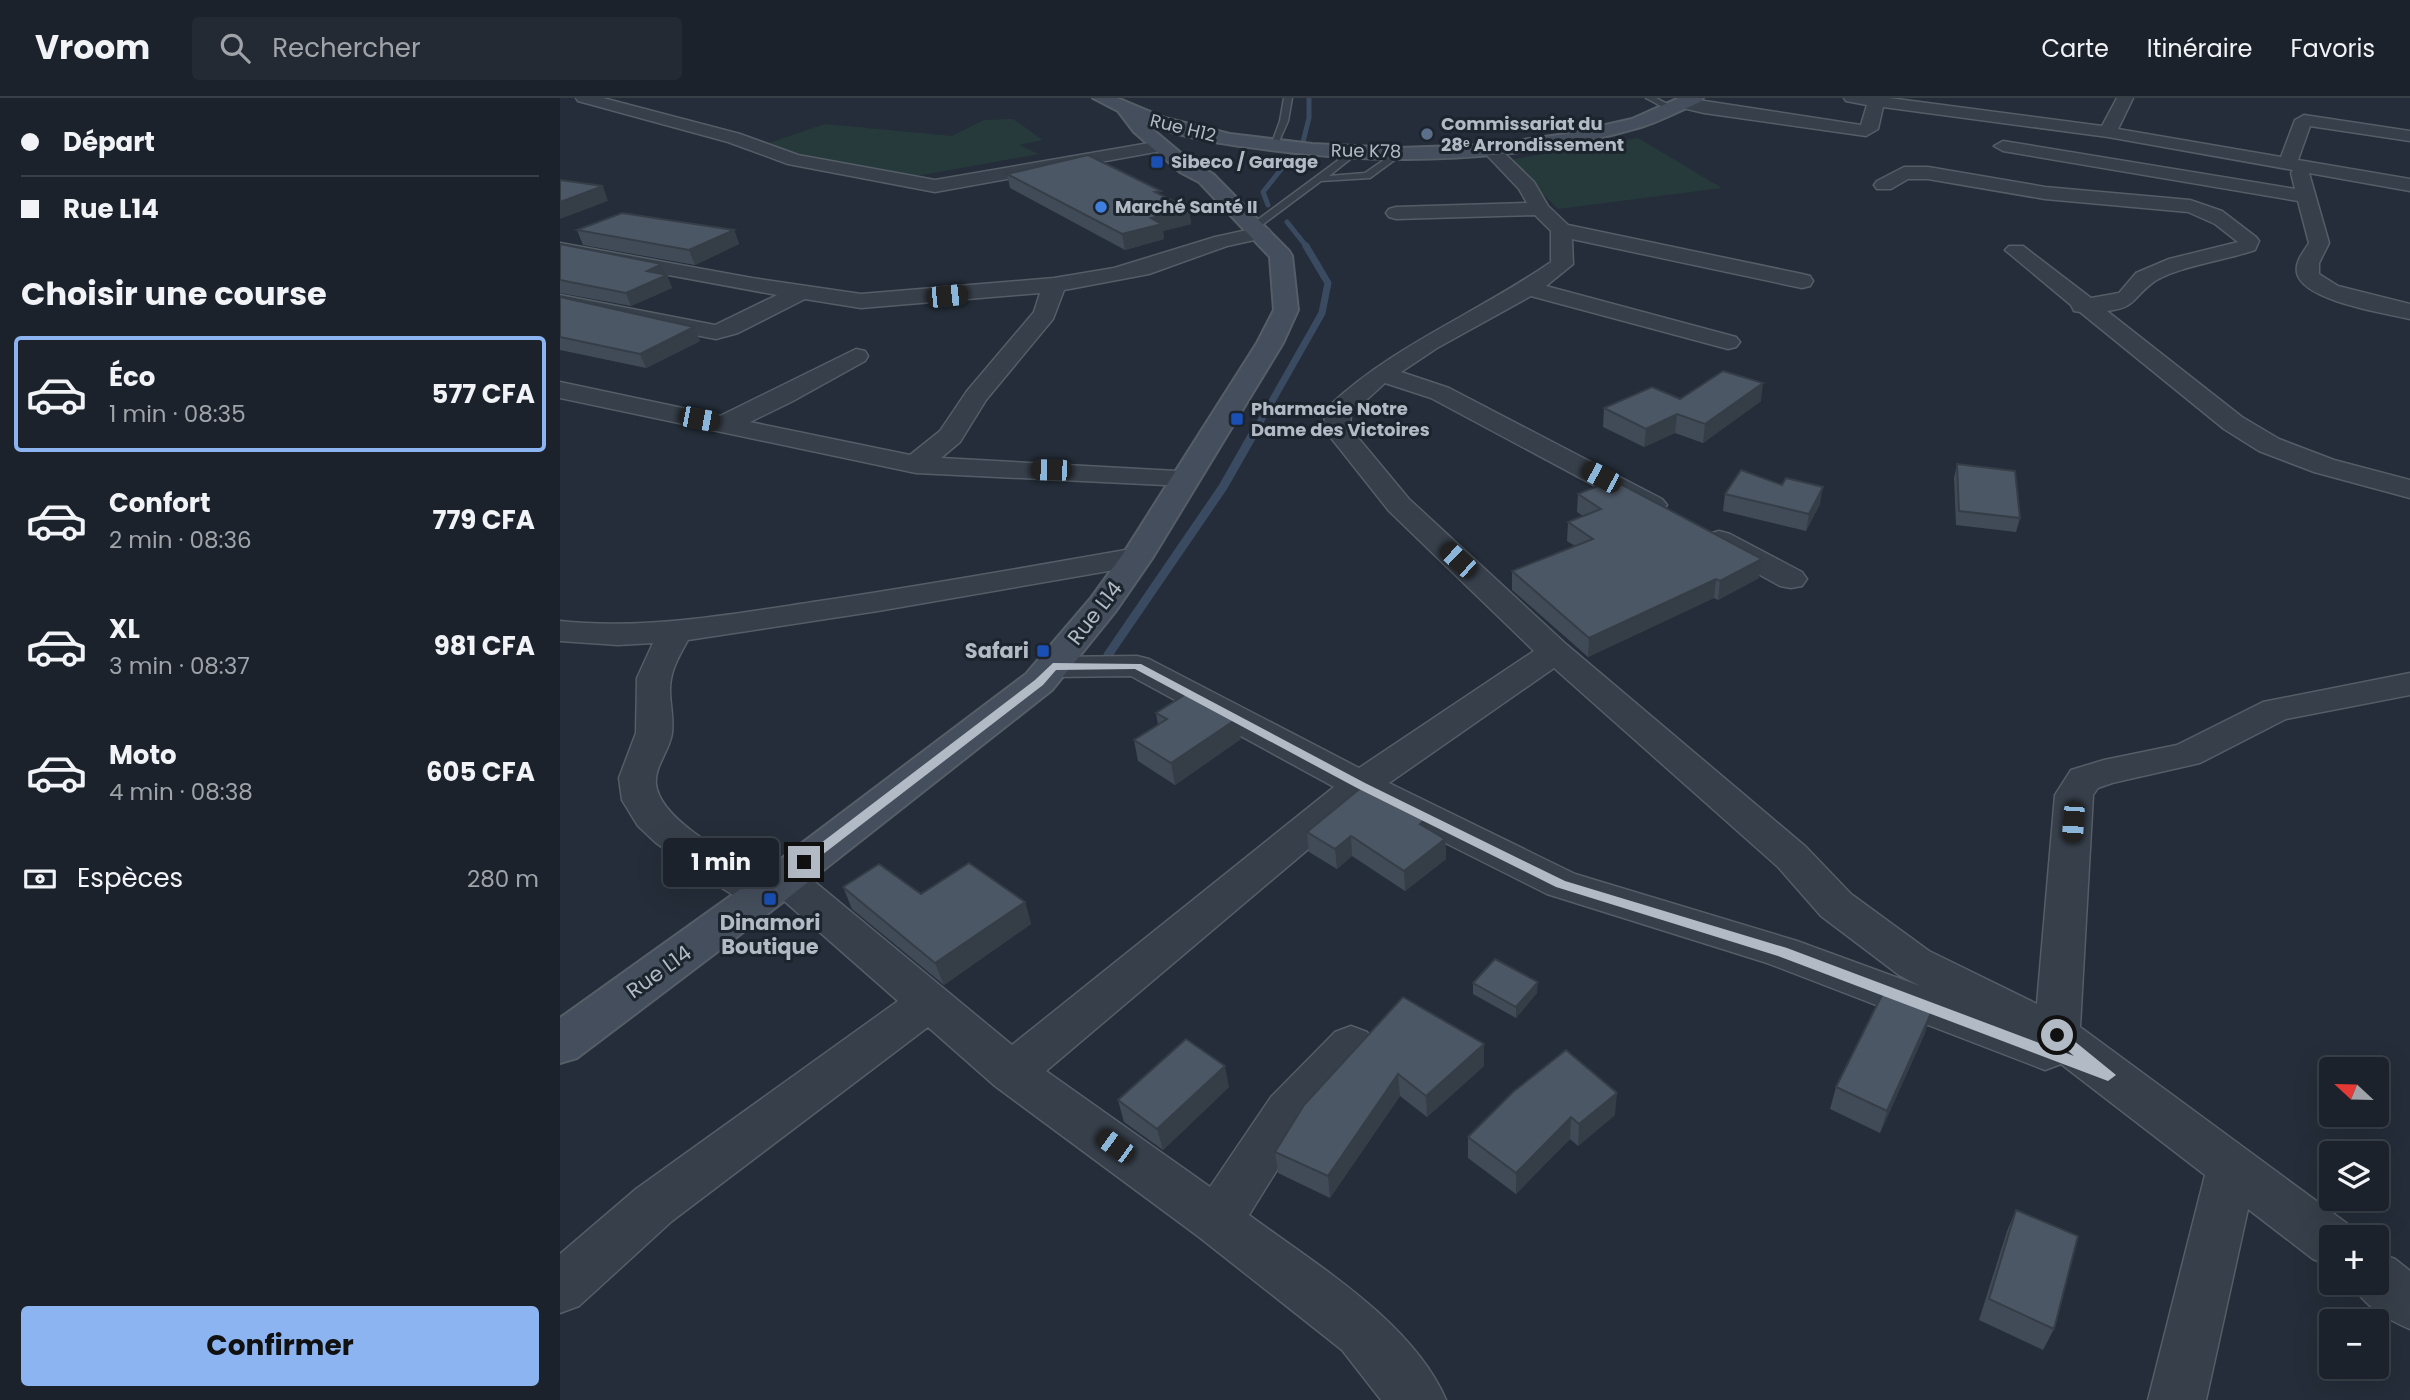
<!DOCTYPE html>
<html lang="fr">
<meta charset="utf-8">
<style>
body{margin:0;font-family:Poppins,sans-serif;background:#242a33;color:#f1f3f6;height:100vh;display:flex;flex-direction:column;font-size:26px;white-space:nowrap}
*{box-sizing:border-box;margin:0}
p{font-size:23px;color:#a0a4a9}
.icon{flex:none;width:38px;height:38px;fill:none;stroke:currentColor;stroke-width:2;stroke-linecap:round;stroke-linejoin:round}
.map{position:relative;flex:1;overflow:hidden}
.details{display:flex;flex-direction:column;background:#1b222b;width:560px}
.details>*{flex:none}
.guide{display:grid;align-content:center;height:154px;padding:0 21px;background:#1b222b}
.needle{width:46px;rotate:292deg}
.tools{position:absolute;left:1759px;top:959px;display:grid;gap:14px}
.tools a{display:grid;place-items:center;width:70px;height:70px;border-radius:7px;background:#1b222b;box-shadow:0 7px 28px #0002,0 0 0 2px #393f47;font-size:35px}
.end{position:absolute;width:32px;height:32px;margin:-16px;border:9px solid #b2bac5;background:#111;box-shadow:0 0 0 4px #111}
.from{border-radius:50%}
.bubble{position:absolute;height:49px;border-radius:7px;background:#1b222b;box-shadow:0 7px 28px #0002,0 0 0 2px #393f47;font-size:23px;font-weight:700;line-height:49px;text-align:center}
.car{position:absolute;width:21px;height:42px;margin:-21px -10px;border-radius:9px;box-shadow:0 0 5px 2px #0007;background:linear-gradient(#222 24%,#8ab4d8 0 40%,#222 0 76%,#8ab4d8 0 86%,#222 0)}
.guide b{display:flex;align-items:center;gap:24px;height:66px;font-size:26px}
.guide b+b{border-top:2px solid #393f47}
.guide i{width:18px;height:18px;background:#f1f3f6}
ul{padding:0;list-style:none}
li{display:flex;align-items:center;gap:21px;height:116px;margin:0 14px 10px;padding:0 7px;border:4px solid transparent;border-radius:7px}
li div{flex:1}
li b{display:block;font-size:26px}
li em{font-style:normal;font-weight:700}
li.active{border-color:#8cb4f1}
li>.icon{width:63px;height:63px;stroke-width:1.5}
h2{padding:0 21px;font-size:32px;line-height:84px}
.pay{display:flex;align-items:center;gap:18px;height:77px;padding:0 21px;font-size:26px}
.pay p{margin-inline-start:auto}
.action{display:flex;gap:14px;margin-top:auto;padding:14px 21px}
.action a{flex:1;height:80px;border-radius:7px;background:#8cb4f1;color:#111;font-size:28px;font-weight:700;line-height:80px;text-align:center}
header{display:flex;align-items:center;gap:42px;box-sizing:border-box;height:98px;padding:0 35px;background:#1b222b;border-bottom:2px solid #393f47}
header strong{font-size:33px}
nav{display:flex;gap:38px;margin-inline-start:auto;font-size:24px}
.search{width:490px;height:63px;background:#242a33;display:flex;align-items:center;gap:18px;box-sizing:border-box;padding:0 24px;border-radius:7px;color:#a0a4a9;font-size:26px}
main{display:flex;flex:1;min-height:0}
.map>svg:first-child{display:block}
</style>
<header>
<strong>Vroom</strong>
<div class="search"><svg class="icon" aria-label="search" viewBox="0 0 24 24"><circle cx="10" cy="10" r="6"/><path d="M15 15l6 6"/></svg>Rechercher</div>
<nav><a>Carte</a><a>Itinéraire</a><a>Favoris</a></nav>
</header>
<main>
<section class="details">
<div class="guide">
<b><i class="from"></i>Départ</b>
<b><i></i>Rue L14</b>
</div>
<h2>Choisir une course</h2>
<ul>
<li class="active"><svg class="icon" aria-label="car" viewBox="0 0 24 24"><path d="M5 17H2v-5l4-1 3-4h7l3 4 3 1v5h-3M9 17h6M6 11h13"/><circle cx="7" cy="17" r="2"/><circle cx="17" cy="17" r="2"/></svg><div><b>Éco</b><p>1 min · 08:35</p></div><em>577 CFA</em></li>
<li><svg class="icon" aria-label="car" viewBox="0 0 24 24"><path d="M5 17H2v-5l4-1 3-4h7l3 4 3 1v5h-3M9 17h6M6 11h13"/><circle cx="7" cy="17" r="2"/><circle cx="17" cy="17" r="2"/></svg><div><b>Confort</b><p>2 min · 08:36</p></div><em>779 CFA</em></li>
<li><svg class="icon" aria-label="car" viewBox="0 0 24 24"><path d="M5 17H2v-5l4-1 3-4h7l3 4 3 1v5h-3M9 17h6M6 11h13"/><circle cx="7" cy="17" r="2"/><circle cx="17" cy="17" r="2"/></svg><div><b>XL</b><p>3 min · 08:37</p></div><em>981 CFA</em></li>
<li><svg class="icon" aria-label="car" viewBox="0 0 24 24"><path d="M5 17H2v-5l4-1 3-4h7l3 4 3 1v5h-3M9 17h6M6 11h13"/><circle cx="7" cy="17" r="2"/><circle cx="17" cy="17" r="2"/></svg><div><b>Moto</b><p>4 min · 08:38</p></div><em>605 CFA</em></li>
</ul>
<div class="pay"><svg class="icon" aria-label="cash" viewBox="0 0 24 24"><path d="M3 7h18v10H3z"/><circle cx="12" cy="12" r="2"/></svg>Espèces<p>280 m</p></div>
<div class="action"><a>Confirmer</a></div>
</section>
<div class="map">
<svg width="1850" height="1302" viewBox="0 0 1850 1302">
<rect width="100%" height="100%" fill="#242d39"/>
<g fill="#263a3b">
<path d="M 453,21 L 483,42 L 459,47 L 479,56 L 357,78 L 200,48 L 265,26 L 392,38 L 424,22 Z"/>
<path d="M 1078,40 L 1162,90 L 998,111 L 949,62 Z"/>
</g>
<g fill="none" stroke-linecap="round" stroke-linejoin="round">
<g stroke="#3a4b61" stroke-width="5">
<path d="M 743,44 L 749,20 L 749,0"/>
<path d="M 708,107 L 703,94 L 734,55"/>
<path d="M 727,124 L 747,149"/>
</g>
<path stroke="#3a4b61" stroke-width="7" d="M 691,340 L 762,215 L 768,185 L 746,148"/>
<path stroke="#3a4b61" stroke-width="9" d="M 548,557 L 663,389 L 692,338"/>
<g stroke="#555d67" stroke-width="3">
<g id="lane">
<path d="M 724,0 L 732,0 L 728,23 L 717,48 L 710,50 L 720,23 Z"/>
<path d="M 1086,0 L 1096,0 L 1117,11 L 1110,13 Z"/>
<path d="M 792,52 L 799,54 L 769,78 L 805,75 L 837,53 L 844,55 L 810,80 L 761,83 L 698,130 L 692,130 L 692,126 Z"/>
</g>
</g>
<g stroke="#555d67" stroke-width="3">
<g id="street">
<path d="M 16,0 L 43,0 L 180,36 L 238,57 L 375,82 L 601,43 L 610,48 L 601,53 L 375,94 L 228,66 L 168,44 L 18,3 Z"/>
<path d="M 1125,0 L 1301,27 L 1307,7 L 1286,3 L 1284,0 L 1329,0 L 1542,28 L 1557,0 L 1573,0 L 1558,31 L 1721,59 L 1735,22 L 1744,17 L 1850,33 L 1850,43 L 1750,28 L 1738,62 L 1850,81 L 1850,93 L 1749,75 L 1769,145 L 1759,165 L 1759,176 L 1778,188 L 1850,206 L 1850,221 C 1825,215 1743,203 1737,175 C 1735,163 1743,155 1749,145 L 1738,103 L 1443,53 L 1434,48 L 1443,43 L 1735,91 L 1731,75 L 1733,72 L 1548,39 L 1323,9 L 1318,31 L 1306,38 L 1144,15 L 1119,9 L 1117,5 Z"/>
<path d="M 930,46 L 936,47 L 974,84 L 988,108 L 1008,127 L 1242,176 L 1250,178 L 1253,183 L 1250,188 L 1242,190 L 1012,141 L 1013,166 L 986,188 L 1176,239 L 1180,244 L 1176,249 L 1168,251 L 971,198 L 877,250 L 841,274 L 889,290 L 1102,401 L 1107,407 L 1102,413 L 1092,416 L 1082,413 L 871,300 L 825,285 L 791,316 L 790,330 L 849,401 L 1007,547 L 1246,749 L 1291,796 L 1369,853 L 1477,906 L 1495,697 L 1511,672 L 1544,662 L 1617,647 L 1703,604 L 1850,575 L 1850,597 L 1726,621 L 1640,665 L 1552,685 L 1538,690 L 1533,697 L 1520,929 L 1789,1127 L 1795,1139 L 1771,1139 L 1771,1168 L 1753,1161 L 1688,1111 L 1646,1302 L 1588,1302 L 1645,1077 L 1501,966 L 1485,972 L 1207,865 L 987,796 L 804,704 L 486,973 L 650,1089 L 711,999 L 775,934 L 791,928 L 807,934 L 814,947 L 807,960 L 745,1027 L 689,1117 C 755,1166 853,1224 886,1302 L 821,1302 L 782,1252 L 639,1139 L 435,988 L 368,929 L 112,1123 L 19,1208 L 0,1215 L 0,1156 L 76,1091 L 338,903 L 222,801 L 219,807 L 204,811 L 189,807 L 135,773 L 95,744 L 78,728 L 62,702 L 59,680 L 76,635 L 77,580 L 93,545 L 58,547 L 0,543 L 0,523 C 85,532 168,517 253,504 C 361,488 469,469 577,450 L 588,452 L 592,459 L 588,466 L 577,468 L 318,513 L 128,542 C 119,558 110,573 110,592 C 110,606 114,621 112,635 C 110,652 94,669 96,686 C 100,724 175,760 205,777 L 210,770 L 224,765 L 238,770 L 452,947 L 774,689 L 571,578 L 493,579 L 481,576 L 476,569 L 481,562 L 493,559 L 577,558 L 589,561 L 799,670 L 974,553 L 829,413 L 764,331 L 765,314 L 769,308 C 835,246 918,215 991,164 L 991,133 L 975,117 L 836,121 L 829,119 L 826,115 L 829,111 L 836,109 L 967,105 L 959,91 L 921,51 ZM 994,570 L 1218,769 L 1261,818 L 1339,877 L 1360,888 L 1237,843 L 1015,776 L 829,685 Z"/>
<path d="M 1344,69 L 1368,69 L 1485,89 L 1630,102 L 1662,113 L 1696,139 L 1699,143 L 1695,152 C 1668,162 1612,169 1591,186 C 1572,201 1575,210 1547,213 L 1682,319 L 1719,341 L 1774,362 L 1850,382 L 1850,400 L 1754,374 L 1699,353 L 1664,331 L 1520,214 L 1514,213 L 1511,207 L 1445,152 L 1449,148 L 1463,148 L 1531,200 L 1559,195 L 1576,175 L 1609,161 L 1678,144 L 1655,126 L 1628,114 L 1485,101 L 1368,81 L 1348,81 L 1331,91 L 1317,91 L 1314,87 L 1317,83 Z"/>
<path d="M 701,129 L 708,131 L 711,135 L 708,139 L 667,148 L 589,176 L 504,192 L 493,221 L 426,302 L 400,344 L 381,360 L 635,374 L 639,380 L 635,386 L 625,388 L 356,375 L 0,300 L 0,284 L 160,318 L 296,251 L 305,253 L 308,258 L 305,263 L 233,303 L 190,324 L 350,357 L 380,333 L 407,293 L 474,214 L 480,195 L 301,210 L 245,201 L 178,235 L 156,241 L 0,211 L 0,197 L 155,227 L 217,197 L 0,157 L 0,145 L 192,180 L 301,196 L 494,180 L 554,170 L 655,139 Z"/>
<path d="M 1159,433 L 1170,436 L 1242,474 L 1247,481 L 1242,488 L 1231,490 L 1220,488 L 1148,448 L 1144,442 L 1148,436 Z"/>
<path d="M 1816,1154 L 1835,1161 L 1850,1173 L 1850,1231 C 1828,1222 1802,1207 1792,1185 L 1816,1185 Z"/>
</g>
</g>
<g stroke="#555d67" stroke-width="4">
<path id="secondary" d="M 533,0 L 557,0 L 605,20 L 670,36 L 752,46 L 838,50 L 925,47 L 1006,36 L 1072,21 L 1119,0 L 1143,0 L 1140,4 C 1121,12 1101,23 1081,29 C 962,64 833,68 710,52 C 670,47 623,41 585,25 L 634,66 L 653,76 L 729,153 L 732,158 L 738,212 L 723,245 L 593,459 L 555,514 L 492,592 L 219,807 L 17,960 L 0,965 L 0,920 L 189,785 L 466,576 L 531,500 L 563,456 L 697,245 L 714,212 L 710,159 L 639,84 L 620,74 L 574,34 L 558,13 Z"/>
</g>
<use href="#lane" fill="#373f4a" fill-rule="evenodd"/>
<use href="#street" fill="#373f4a" fill-rule="evenodd"/>
<use href="#secondary" fill="#454e5c" fill-rule="evenodd"/>
</g>
<g fill="#414b57">
<path d="M 447,76 L 601,97 L 629,111 L 631,126 L 603,133 L 604,141 L 565,152 L 450,90 Z"/>
<path d="M 17,132 L 174,132 L 179,146 L 135,167 L 23,147 Z"/>
<path d="M 0,146 L 102,166 L 112,190 L 71,208 L 0,195 Z"/>
<path d="M 0,199 L 134,229 L 140,243 L 86,270 L 0,252 Z"/>
<path d="M 1120,301 L 1201,303 L 1143,345 L 1115,335 L 1084,349 L 1043,329 L 1044,310 Z"/>
<path d="M 1397,366 L 1460,420 L 1456,434 L 1396,427 L 1394,380 Z"/>
<path d="M 1018,396 L 1199,480 L 1158,502 L 1154,500 L 1028,559 L 952,492 L 952,473 L 1015,448 L 1007,443 L 1008,424 L 1023,418 L 1017,414 Z"/>
<path d="M 1165,396 L 1260,406 L 1246,433 L 1163,413 Z"/>
<path d="M 596,615 L 681,641 L 615,687 L 578,663 L 574,642 L 598,627 Z"/>
<path d="M 867,720 L 867,730 L 885,741 L 886,761 L 845,793 L 792,758 L 777,771 L 749,754 L 747,734 Z"/>
<path d="M 283,789 L 465,804 L 471,826 L 384,887 L 292,811 Z"/>
<path d="M 913,885 L 977,895 L 956,920 L 913,896 Z"/>
<path d="M 843,899 L 924,968 L 867,1019 L 840,998 L 770,1100 L 718,1075 L 715,1054 Z"/>
<path d="M 1365,935 L 1320,1035 L 1270,1011 L 1276,989 Z"/>
<path d="M 669,989 L 603,1052 L 564,1024 L 558,1002 Z"/>
<path d="M 953,994 L 1055,1017 L 1018,1048 L 1010,1041 L 956,1096 L 908,1060 L 908,1039 Z"/>
<path d="M 1456,1112 L 1494,1231 L 1483,1252 L 1419,1222 L 1447,1133 Z"/>
</g>
<g fill="#353d47">
<path d="M 43,88 L 48,103 L 0,121 L 0,104 Z"/>
<path d="M 629,111 L 631,126 L 603,133 L 604,141 L 565,152 L 562,136 L 591,120 Z"/>
<path d="M 174,132 L 179,146 L 135,167 L 129,152 Z"/>
<path d="M 102,166 L 112,190 L 71,208 L 66,195 L 87,173 Z"/>
<path d="M 134,229 L 140,243 L 86,270 L 80,256 Z"/>
<path d="M 1203,285 L 1201,303 L 1143,345 L 1145,326 Z"/>
<path d="M 1117,316 L 1115,335 L 1084,349 L 1086,331 Z"/>
<path d="M 1263,389 L 1260,406 L 1246,433 L 1249,416 Z"/>
<path d="M 1202,461 L 1199,480 L 1158,502 L 1160,483 Z"/>
<path d="M 1156,481 L 1154,500 L 1028,559 L 1029,540 Z"/>
<path d="M 678,620 L 681,641 L 615,687 L 611,665 Z"/>
<path d="M 867,720 L 868,739 L 860,726 Z"/>
<path d="M 791,738 L 792,758 L 777,771 L 775,751 Z"/>
<path d="M 885,741 L 886,761 L 845,793 L 844,773 Z"/>
<path d="M 465,804 L 471,826 L 384,887 L 375,865 Z"/>
<path d="M 978,884 L 977,895 L 956,920 L 956,909 Z"/>
<path d="M 1372,913 L 1365,935 L 1320,1035 L 1327,1013 Z"/>
<path d="M 924,946 L 924,968 L 867,1019 L 866,998 Z"/>
<path d="M 665,968 L 669,989 L 603,1052 L 597,1031 Z"/>
<path d="M 838,976 L 840,998 L 770,1100 L 768,1078 Z"/>
<path d="M 1057,995 L 1055,1017 L 1018,1048 L 1019,1026 Z"/>
<path d="M 1011,1019 L 1010,1041 L 956,1096 L 956,1075 Z"/>
</g>
<g fill="#4c5765" stroke="#353d47" stroke-width="2">
<path d="M 528,57 L 601,93 L 595,94 L 629,111 L 591,120 L 602,126 L 562,136 L 447,76 Z"/>
<path d="M 0,82 L 43,88 L 0,104 Z"/>
<path d="M 62,115 L 174,132 L 129,152 L 17,132 Z"/>
<path d="M 0,146 L 102,166 L 87,173 L 107,177 L 66,195 L 0,182 Z"/>
<path d="M 0,199 L 134,229 L 80,256 L 0,239 Z"/>
<path d="M 1163,273 L 1203,285 L 1145,326 L 1117,316 L 1086,331 L 1044,310 L 1092,289 L 1120,301 Z"/>
<path d="M 1397,366 L 1455,373 L 1460,420 L 1399,413 Z"/>
<path d="M 1181,372 L 1222,387 L 1226,380 L 1263,389 L 1249,416 L 1165,396 Z"/>
<path d="M 1053,382 L 1202,461 L 1160,483 L 1156,481 L 1029,540 L 952,473 L 1033,441 L 1008,424 L 1041,411 L 1018,396 Z"/>
<path d="M 629,594 L 678,620 L 611,665 L 574,642 L 607,621 L 596,615 Z"/>
<path d="M 803,688 L 867,720 L 860,726 L 885,741 L 844,773 L 791,738 L 775,751 L 747,734 Z"/>
<path d="M 409,765 L 465,804 L 375,865 L 283,789 L 319,766 L 361,796 Z"/>
<path d="M 935,861 L 978,884 L 956,909 L 913,885 Z"/>
<path d="M 1324,893 L 1372,913 L 1327,1013 L 1276,989 Z"/>
<path d="M 843,899 L 924,946 L 866,998 L 838,976 L 768,1078 L 715,1054 L 744,1007 Z"/>
<path d="M 626,941 L 665,968 L 597,1031 L 558,1002 Z"/>
<path d="M 1006,952 L 1057,995 L 1019,1026 L 1011,1019 L 956,1075 L 908,1039 L 953,994 Z"/>
<path d="M 1456,1112 L 1518,1138 L 1494,1231 L 1429,1201 Z"/>
</g>
<path fill="#b2bac5" d="M 493,565 L 581,566 L 805,685 L 1005,783 L 1227,850 L 1514,958 L 1490,937 L 1492,933 L 1502,933 L 1556,977 L 1548,983 L 1218,858 L 996,789 L 797,690 L 575,571 L 496,572 L 483,587 L 249,767 L 240,767 L 240,761 L 475,582 Z"/>
<circle fill="#5c6f8a" stroke="#1c242e" stroke-width="2.5" cx="867" cy="36" r="7"/>
<g fill="#1a4fb4" stroke="#1c242e" stroke-width="2.5">
<rect x="590" y="57" width="14" height="14" rx="3.5"/>
<rect x="670" y="314" width="14" height="14" rx="3.5"/>
<rect x="476" y="546" width="14" height="14" rx="3.5"/>
<rect x="203" y="794" width="14" height="14" rx="3.5"/>
</g>
<circle fill="#3f7fe0" stroke="#1c242e" stroke-width="2.5" cx="541" cy="109" r="7"/>
<g text-anchor="middle" stroke-width="6" stroke-linejoin="round" paint-order="stroke">
<g font-size="18" font-weight="bold" fill="#b2bac5" stroke="#1c242e" text-anchor="start">
<text x="881" y="32">Commissariat du<tspan x="881" dy="21">28ᵉ Arrondissement</tspan></text>
<text x="611" y="70">Sibeco / Garage</text>
<text x="555" y="115">Marché Santé II</text>
<text x="691" y="317">Pharmacie Notre<tspan x="691" dy="21">Dame des Victoires</tspan></text>
</g>
<g font-size="18" fill="#b2bac5" stroke="#1c242e">
<text transform="translate(623 30) rotate(14)" y="6">Rue H12</text>
<text transform="translate(806 53) rotate(1)" y="6">Rue K78</text>
</g>
<g font-size="21" fill="#b2bac5" stroke="#1c242e">
<text transform="translate(535 515) rotate(-52)" y="7">Rue L14</text>
<text transform="translate(99 874) rotate(-36)" y="7">Rue L14</text>
</g>
<g font-size="21" font-weight="bold" fill="#b2bac5" stroke="#1c242e" text-anchor="end">
<text x="469" y="560">Safari</text>
<text x="210" y="832" text-anchor="middle">Dinamori<tspan x="210" dy="24">Boutique</tspan></text>
</g>
</g>
</svg>
<div class="tools">
<a><svg class="needle" viewBox="-14 -14 28 28"><path d="M0-13l5 13h-10z" fill="#e53935"/><path d="M0 13l5-13h-10z" fill="#a0a4a9"/></svg></a>
<a><svg class="icon" aria-label="layers" viewBox="0 0 24 24"><path d="M12 4l9 5-9 5-9-5zM3 14l9 5 9-5"/></svg></a>
<a>+</a>
<a>−</a>
</div>
<i class="end from" style="left:1497px;top:937px"></i>
<i class="end" style="left:244px;top:764px"></i>
<div class="bubble" style="left:103px;top:740px;width:116px">1 min</div>
<i class="car" style="left:387px;top:198px;rotate:84deg"></i>
<i class="car" style="left:139px;top:321px;rotate:101deg"></i>
<i class="car" style="left:491px;top:372px;rotate:271deg"></i>
<i class="car" style="left:1041px;top:379px;rotate:298deg"></i>
<i class="car" style="left:898px;top:462px;rotate:313deg"></i>
<i class="car" style="left:1513px;top:724px;rotate:184deg"></i>
<i class="car" style="left:555px;top:1048px;rotate:306deg"></i>
</div>
</main>
